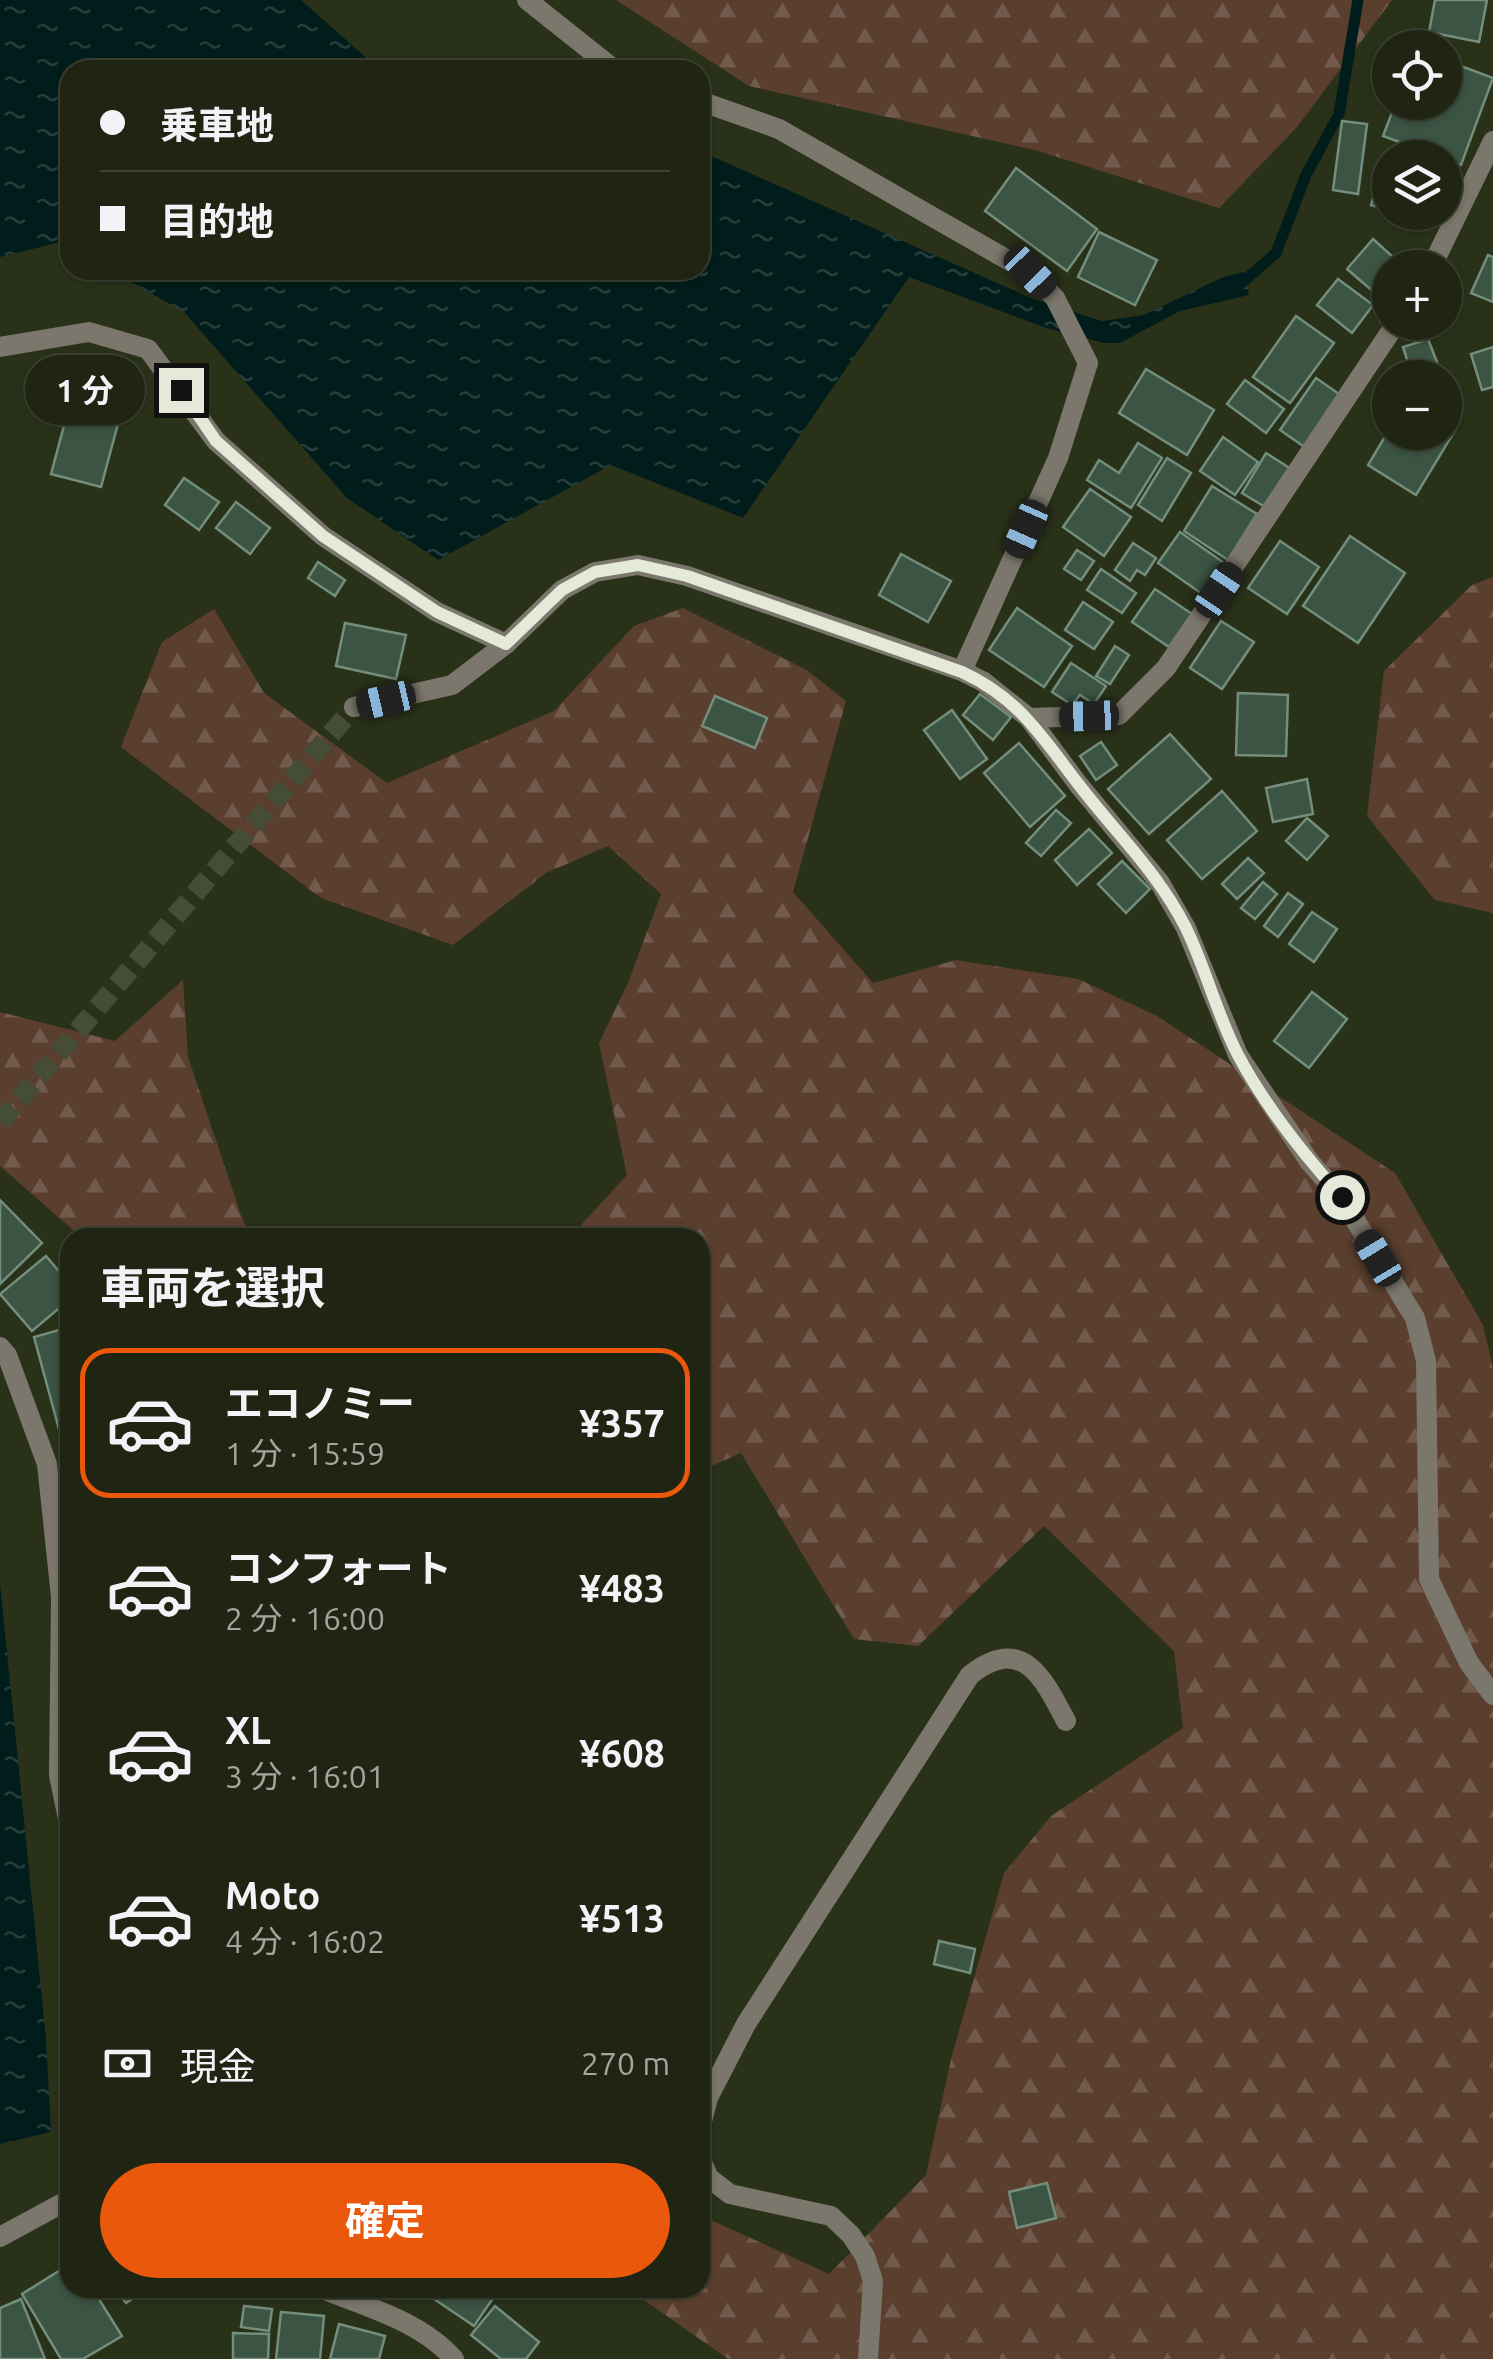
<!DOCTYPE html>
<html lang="ja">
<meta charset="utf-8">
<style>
body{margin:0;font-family:Ubuntu,"Noto Sans JP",sans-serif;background:#2d3121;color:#f1f3f6;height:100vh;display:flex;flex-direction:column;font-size:38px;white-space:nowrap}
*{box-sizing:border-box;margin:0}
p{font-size:32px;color:#a2a5a0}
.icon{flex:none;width:55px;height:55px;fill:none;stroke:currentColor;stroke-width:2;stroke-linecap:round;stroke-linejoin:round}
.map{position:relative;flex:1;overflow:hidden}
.side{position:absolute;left:60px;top:1228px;width:650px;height:1070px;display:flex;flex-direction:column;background:#202513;border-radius:30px;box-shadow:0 2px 8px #0004,0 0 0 2px #3d4233}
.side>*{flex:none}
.hud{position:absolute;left:60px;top:60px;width:650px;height:220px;border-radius:30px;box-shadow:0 2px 8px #0004,0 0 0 2px #3d4233;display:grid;align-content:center;height:220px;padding:0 40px;background:#202513}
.buttons{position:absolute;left:1372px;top:30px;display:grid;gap:20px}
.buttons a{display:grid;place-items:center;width:90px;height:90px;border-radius:50%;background:#202513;box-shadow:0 2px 8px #0004,0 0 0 2px #3d4233;font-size:50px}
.end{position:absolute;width:45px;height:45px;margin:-22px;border:12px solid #e4e9da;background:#111;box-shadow:0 0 0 5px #111}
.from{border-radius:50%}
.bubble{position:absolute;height:70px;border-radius:35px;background:#202513;box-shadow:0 2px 8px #0004,0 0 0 2px #3d4233;font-size:32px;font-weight:700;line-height:70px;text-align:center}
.car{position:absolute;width:30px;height:60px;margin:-30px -15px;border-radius:12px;box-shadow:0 0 8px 2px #0007;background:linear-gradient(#222 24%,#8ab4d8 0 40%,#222 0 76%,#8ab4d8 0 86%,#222 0)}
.hud b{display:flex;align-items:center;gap:35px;height:95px;font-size:38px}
.hud b+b{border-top:2px solid #3d4233}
.hud i{width:25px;height:25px;background:#f1f3f6}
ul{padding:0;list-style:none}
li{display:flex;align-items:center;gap:30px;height:150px;margin:0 20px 15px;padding:0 20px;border:5px solid transparent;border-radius:30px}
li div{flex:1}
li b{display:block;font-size:38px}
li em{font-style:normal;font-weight:700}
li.current{border-color:#ea580c}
li>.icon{width:90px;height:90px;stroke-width:1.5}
h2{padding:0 40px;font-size:45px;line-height:120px}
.pay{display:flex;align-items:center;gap:25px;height:110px;padding:0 40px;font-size:38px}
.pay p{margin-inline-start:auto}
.action{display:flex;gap:20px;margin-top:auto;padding:20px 40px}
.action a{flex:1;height:115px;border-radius:60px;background:#ea580c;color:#fff;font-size:40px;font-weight:700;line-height:115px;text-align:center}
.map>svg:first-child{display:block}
</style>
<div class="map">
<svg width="1493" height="2359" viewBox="0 0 1493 2359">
<defs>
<pattern id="forest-firs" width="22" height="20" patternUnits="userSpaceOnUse" patternTransform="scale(2.5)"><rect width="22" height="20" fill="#5b3f2e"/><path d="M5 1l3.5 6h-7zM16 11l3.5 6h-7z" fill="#725b4c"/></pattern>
<pattern id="water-ripples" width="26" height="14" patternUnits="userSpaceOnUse" patternTransform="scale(2.5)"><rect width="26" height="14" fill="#001d1b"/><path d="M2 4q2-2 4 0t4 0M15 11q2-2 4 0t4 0" fill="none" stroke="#253e3c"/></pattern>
</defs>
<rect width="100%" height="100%" fill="#2a3119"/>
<g fill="url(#forest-firs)">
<path d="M 616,0 L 1392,0 L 1297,127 L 1219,208 L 1035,150 L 749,86 Z"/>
<path d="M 1493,577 L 1493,913 L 1435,900 L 1367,816 L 1384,671 L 1472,585 Z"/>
<path d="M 683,608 L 807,670 L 846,701 L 793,892 L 873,983 L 956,960 L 1078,979 L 1157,1016 L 1395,1173 L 1483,1325 L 1493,1368 L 1493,2359 L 728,2359 L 627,2288 L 700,2288 L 700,2215 L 829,2274 L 926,2175 L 951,2059 L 1004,1873 L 1051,1816 L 1183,1728 L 1174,1651 L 1044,1526 L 918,1646 L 854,1639 L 741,1453 L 700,1471 L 700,1238 L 570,1237 L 627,1175 L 599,1043 L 628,983 L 661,894 L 608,846 L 546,873 L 453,945 L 321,898 L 121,747 L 162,642 L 214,609 L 264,693 L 387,783 L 554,711 L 634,626 Z"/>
<path d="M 183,980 L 188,1057 L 243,1221 L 252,1237 L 81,1237 L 0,1166 L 0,1012 L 115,1041 Z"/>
</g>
<g fill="url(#water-ripples)">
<path d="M 0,0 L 301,0 L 380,70 L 70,70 L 70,247 L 61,242 L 0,257 Z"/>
<path d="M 700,151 L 1033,299 L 1102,321 L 1144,315 L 1223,277 L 1244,272 L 1249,295 L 1180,311 L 1120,343 L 1104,343 L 1046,328 L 909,277 L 743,518 L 611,465 L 438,560 L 347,498 L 184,312 L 110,270 L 700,270 Z"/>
<path d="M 0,1583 L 46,2038 L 51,2132 L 0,2144 Z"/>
</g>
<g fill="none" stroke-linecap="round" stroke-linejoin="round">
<path stroke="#001d1b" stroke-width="11" d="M 1237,287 L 1276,253 L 1306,175 L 1339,114 L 1358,0"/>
</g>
<g fill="#3b5444" stroke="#738e7c" stroke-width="2.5">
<path d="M 1435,0 L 1487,0 L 1479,42 L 1429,32 Z"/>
<path d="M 1445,60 L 1493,78 L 1461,165 L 1383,136 L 1396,102 L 1445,102 Z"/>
<path d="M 1342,121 L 1367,124 L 1358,194 L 1333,190 Z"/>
<path d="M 1385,155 L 1394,158 L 1390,158 L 1390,210 L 1371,205 Z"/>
<path d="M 1016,168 L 1097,229 L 1067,271 L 985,211 Z"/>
<path d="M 1445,172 L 1458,176 L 1444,225 L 1398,212 L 1445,212 Z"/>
<path d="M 1099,232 L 1157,260 L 1135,305 L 1078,277 Z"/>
<path d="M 1373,239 L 1405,268 L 1390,268 L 1390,306 L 1347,269 Z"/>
<path d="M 1488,255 L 1493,257 L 1493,302 L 1471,293 Z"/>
<path d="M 1338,279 L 1373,305 L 1352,333 L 1317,305 Z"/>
<path d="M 1296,316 L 1334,343 L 1290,403 L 1253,377 Z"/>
<path d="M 1428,339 L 1440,370 L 1413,378 L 1403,347 Z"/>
<path d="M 1493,347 L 1493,387 L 1482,390 L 1471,354 Z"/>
<path d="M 1146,369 L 1214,410 L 1187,455 L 1119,413 Z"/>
<path d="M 1316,378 L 1342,396 L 1306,448 L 1280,430 Z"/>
<path d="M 1245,380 L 1284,409 L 1266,433 L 1227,404 Z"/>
<path d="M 69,407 L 119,420 L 101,487 L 51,474 Z"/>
<path d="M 1445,422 L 1456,429 L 1416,495 L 1368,465 L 1390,428 L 1390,432 L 1445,432 Z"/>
<path d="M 1223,437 L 1258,462 L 1235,495 L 1200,471 Z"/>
<path d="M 1138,443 L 1162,458 L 1131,508 L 1087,480 L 1099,460 L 1119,473 Z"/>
<path d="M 1266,453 L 1291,469 L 1267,508 L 1242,493 Z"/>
<path d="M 1167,458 L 1191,473 L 1162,521 L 1138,505 Z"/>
<path d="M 184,478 L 219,502 L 199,530 L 165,505 Z"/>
<path d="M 1212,486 L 1257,514 L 1228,560 L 1184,531 Z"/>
<path d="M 1090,489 L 1131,517 L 1104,556 L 1063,527 Z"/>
<path d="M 236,502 L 270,528 L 250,554 L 216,528 Z"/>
<path d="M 1180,532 L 1227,565 L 1205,596 L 1158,563 Z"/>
<path d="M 1350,536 L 1405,573 L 1358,643 L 1303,606 Z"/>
<path d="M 1280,541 L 1319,567 L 1287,614 L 1248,588 Z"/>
<path d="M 1133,543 L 1156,558 L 1145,575 L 1137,570 L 1130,581 L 1115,570 Z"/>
<path d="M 1077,550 L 1094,561 L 1081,580 L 1064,569 Z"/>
<path d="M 901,554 L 951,581 L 928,622 L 879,595 Z"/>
<path d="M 318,562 L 345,580 L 335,596 L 308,578 Z"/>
<path d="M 1101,569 L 1136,593 L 1122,613 L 1087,590 Z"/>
<path d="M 1155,589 L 1192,614 L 1169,647 L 1132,622 Z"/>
<path d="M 1083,602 L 1113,622 L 1094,649 L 1065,630 Z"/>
<path d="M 1017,608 L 1072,646 L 1044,687 L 989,650 Z"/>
<path d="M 1221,621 L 1254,642 L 1222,689 L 1190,668 Z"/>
<path d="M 345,623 L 406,635 L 396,679 L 336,666 Z"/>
<path d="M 1115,646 L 1129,655 L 1110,684 L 1096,676 Z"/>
<path d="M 1071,663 L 1106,686 L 1094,704 L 1080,695 L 1072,705 L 1052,692 Z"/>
<path d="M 1238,693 L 1288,695 L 1286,756 L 1236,755 Z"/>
<path d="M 980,694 L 1011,717 L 993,740 L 963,715 Z"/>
<path d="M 715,696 L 767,718 L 755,748 L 702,726 Z"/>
<path d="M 952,710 L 987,759 L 960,779 L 924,730 Z"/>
<path d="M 1170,734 L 1211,779 L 1149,834 L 1108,789 Z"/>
<path d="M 1101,742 L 1117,765 L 1096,780 L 1080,756 Z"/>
<path d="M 1019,743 L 1065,796 L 1030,827 L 984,773 Z"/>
<path d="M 1307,779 L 1313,814 L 1273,822 L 1266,788 Z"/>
<path d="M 1222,791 L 1257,831 L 1202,879 L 1167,840 Z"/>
<path d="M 1056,810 L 1071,823 L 1041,856 L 1026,843 Z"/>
<path d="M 1307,818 L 1328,836 L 1307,860 L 1286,841 Z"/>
<path d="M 1089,829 L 1112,853 L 1077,885 L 1055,860 Z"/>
<path d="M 1248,858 L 1264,873 L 1237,899 L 1222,884 Z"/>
<path d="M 1122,861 L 1150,889 L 1126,913 L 1098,884 Z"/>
<path d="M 1263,882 L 1277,894 L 1255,919 L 1241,908 Z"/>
<path d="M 1288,893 L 1303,904 L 1278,937 L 1264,926 Z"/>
<path d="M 1312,912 L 1337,929 L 1314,962 L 1289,944 Z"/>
<path d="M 1312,992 L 1347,1019 L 1309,1068 L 1274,1041 Z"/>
<path d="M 0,1200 L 42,1243 L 0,1284 Z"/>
<path d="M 46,1256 L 70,1284 L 70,1299 L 32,1331 L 0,1294 Z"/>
<path d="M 70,1327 L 70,1430 L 60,1433 L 34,1337 Z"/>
<path d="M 939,1941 L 975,1949 L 970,1973 L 934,1964 Z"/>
<path d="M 1047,2183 L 1056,2218 L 1017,2228 L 1009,2192 Z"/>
<path d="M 70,2264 L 70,2288 L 92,2288 L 122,2336 L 83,2359 L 61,2359 L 22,2294 Z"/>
<path d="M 115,2288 L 149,2288 L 126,2303 Z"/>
<path d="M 441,2288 L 500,2288 L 474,2326 L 434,2299 Z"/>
<path d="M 21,2299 L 45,2359 L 0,2359 L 0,2308 Z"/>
<path d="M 244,2306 L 272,2309 L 269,2331 L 241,2327 Z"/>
<path d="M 495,2306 L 539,2342 L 526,2359 L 501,2359 L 471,2335 Z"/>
<path d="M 281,2312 L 324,2316 L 320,2359 L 276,2359 Z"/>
<path d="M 339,2324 L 385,2336 L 379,2359 L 330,2359 Z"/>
<path d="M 233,2333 L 269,2334 L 268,2359 L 233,2359 Z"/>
</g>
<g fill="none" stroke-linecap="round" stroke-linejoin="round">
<path stroke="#464d36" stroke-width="20" stroke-dasharray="20 10" stroke-linecap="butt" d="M 0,1122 L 354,707"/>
<g stroke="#7c776c" stroke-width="20">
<path d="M 527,0 L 615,70"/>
<path d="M 700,101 L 779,129 L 1029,272 L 1055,298 L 1088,363 L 1058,458 L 962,671"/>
<path d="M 1431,268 L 1493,141"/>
<path d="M 0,347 L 89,332 L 148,349 L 216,441 L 323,536 L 437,612 L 506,644"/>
<path d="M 354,707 L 452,685 L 506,644 L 562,590 L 595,572 L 638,565 L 687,576 L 962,671 L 984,682 L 1029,718 L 1078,784 L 1160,883 L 1186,928 L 1238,1055 L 1309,1161 L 1341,1197 L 1415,1318 L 1426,1361 L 1429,1579 L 1469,1663 L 1493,1695"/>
<path d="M 1029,718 L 1119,715 L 1166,668 L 1397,322"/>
<path d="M 0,1347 L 7,1355 L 47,1464 L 61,1597 L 59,1775 L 70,1829"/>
<path d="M 700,2129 L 708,2098 L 746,2024 L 970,1675 C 1022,1634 1043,1677 1066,1721"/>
<path d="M 700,2158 L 709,2178 L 730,2194 L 831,2216 L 851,2235 L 865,2256 L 873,2281 L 868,2359"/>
<path d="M 0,2237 L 70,2199"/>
<path d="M 320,2288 C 366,2307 421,2321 454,2359"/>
</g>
</g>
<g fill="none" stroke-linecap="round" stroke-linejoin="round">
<path stroke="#e4e9da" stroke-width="12" d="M 181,390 L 216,441 L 323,536 L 437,612 L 506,644 L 562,590 L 595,572 L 638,565 L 687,576 L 962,672 C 1018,698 1040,734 1076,781 C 1113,830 1158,872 1186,928 C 1206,969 1217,1015 1238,1055 C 1264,1104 1304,1155 1342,1197"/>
</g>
</svg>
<div class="buttons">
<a><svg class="icon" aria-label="locate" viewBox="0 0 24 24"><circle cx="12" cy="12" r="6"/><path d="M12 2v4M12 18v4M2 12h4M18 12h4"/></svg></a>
<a><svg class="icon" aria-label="layers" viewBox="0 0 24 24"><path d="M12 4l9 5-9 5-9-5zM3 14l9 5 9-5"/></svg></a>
<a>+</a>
<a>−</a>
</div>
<i class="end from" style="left:1342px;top:1197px"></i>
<i class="end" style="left:181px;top:390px"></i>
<div class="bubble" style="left:25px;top:355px;width:120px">1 分</div>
<i class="car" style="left:1030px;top:272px;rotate:136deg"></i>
<i class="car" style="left:1026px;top:529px;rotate:204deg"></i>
<i class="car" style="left:1219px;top:590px;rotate:34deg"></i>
<i class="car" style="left:386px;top:700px;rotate:257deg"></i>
<i class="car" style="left:1089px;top:716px;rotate:268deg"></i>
<i class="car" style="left:1378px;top:1258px;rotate:329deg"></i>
<div class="hud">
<b><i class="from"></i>乗車地</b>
<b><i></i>目的地</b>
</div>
<section class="side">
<h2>車両を選択</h2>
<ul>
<li class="current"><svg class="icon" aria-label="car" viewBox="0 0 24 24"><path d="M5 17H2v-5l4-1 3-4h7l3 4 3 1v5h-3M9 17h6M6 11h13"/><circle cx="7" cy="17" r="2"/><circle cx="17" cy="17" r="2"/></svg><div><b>エコノミー</b><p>1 分 · 15:59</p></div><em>¥357</em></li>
<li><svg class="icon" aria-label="car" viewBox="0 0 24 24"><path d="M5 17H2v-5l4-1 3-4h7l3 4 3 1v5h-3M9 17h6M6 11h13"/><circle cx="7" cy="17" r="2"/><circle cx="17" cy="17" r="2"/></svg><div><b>コンフォート</b><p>2 分 · 16:00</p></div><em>¥483</em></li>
<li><svg class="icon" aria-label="car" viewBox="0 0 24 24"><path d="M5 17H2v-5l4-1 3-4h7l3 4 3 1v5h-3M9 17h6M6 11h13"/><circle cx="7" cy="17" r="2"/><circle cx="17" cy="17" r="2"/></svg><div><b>XL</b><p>3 分 · 16:01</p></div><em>¥608</em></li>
<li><svg class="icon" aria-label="car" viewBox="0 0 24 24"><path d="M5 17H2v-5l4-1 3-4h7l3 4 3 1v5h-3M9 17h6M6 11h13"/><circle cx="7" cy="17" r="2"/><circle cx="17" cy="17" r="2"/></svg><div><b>Moto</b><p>4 分 · 16:02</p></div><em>¥513</em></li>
</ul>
<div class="pay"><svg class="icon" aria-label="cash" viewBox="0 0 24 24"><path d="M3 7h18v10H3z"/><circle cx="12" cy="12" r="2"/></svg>現金<p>270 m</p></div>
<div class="action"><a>確定</a></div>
</section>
</div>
